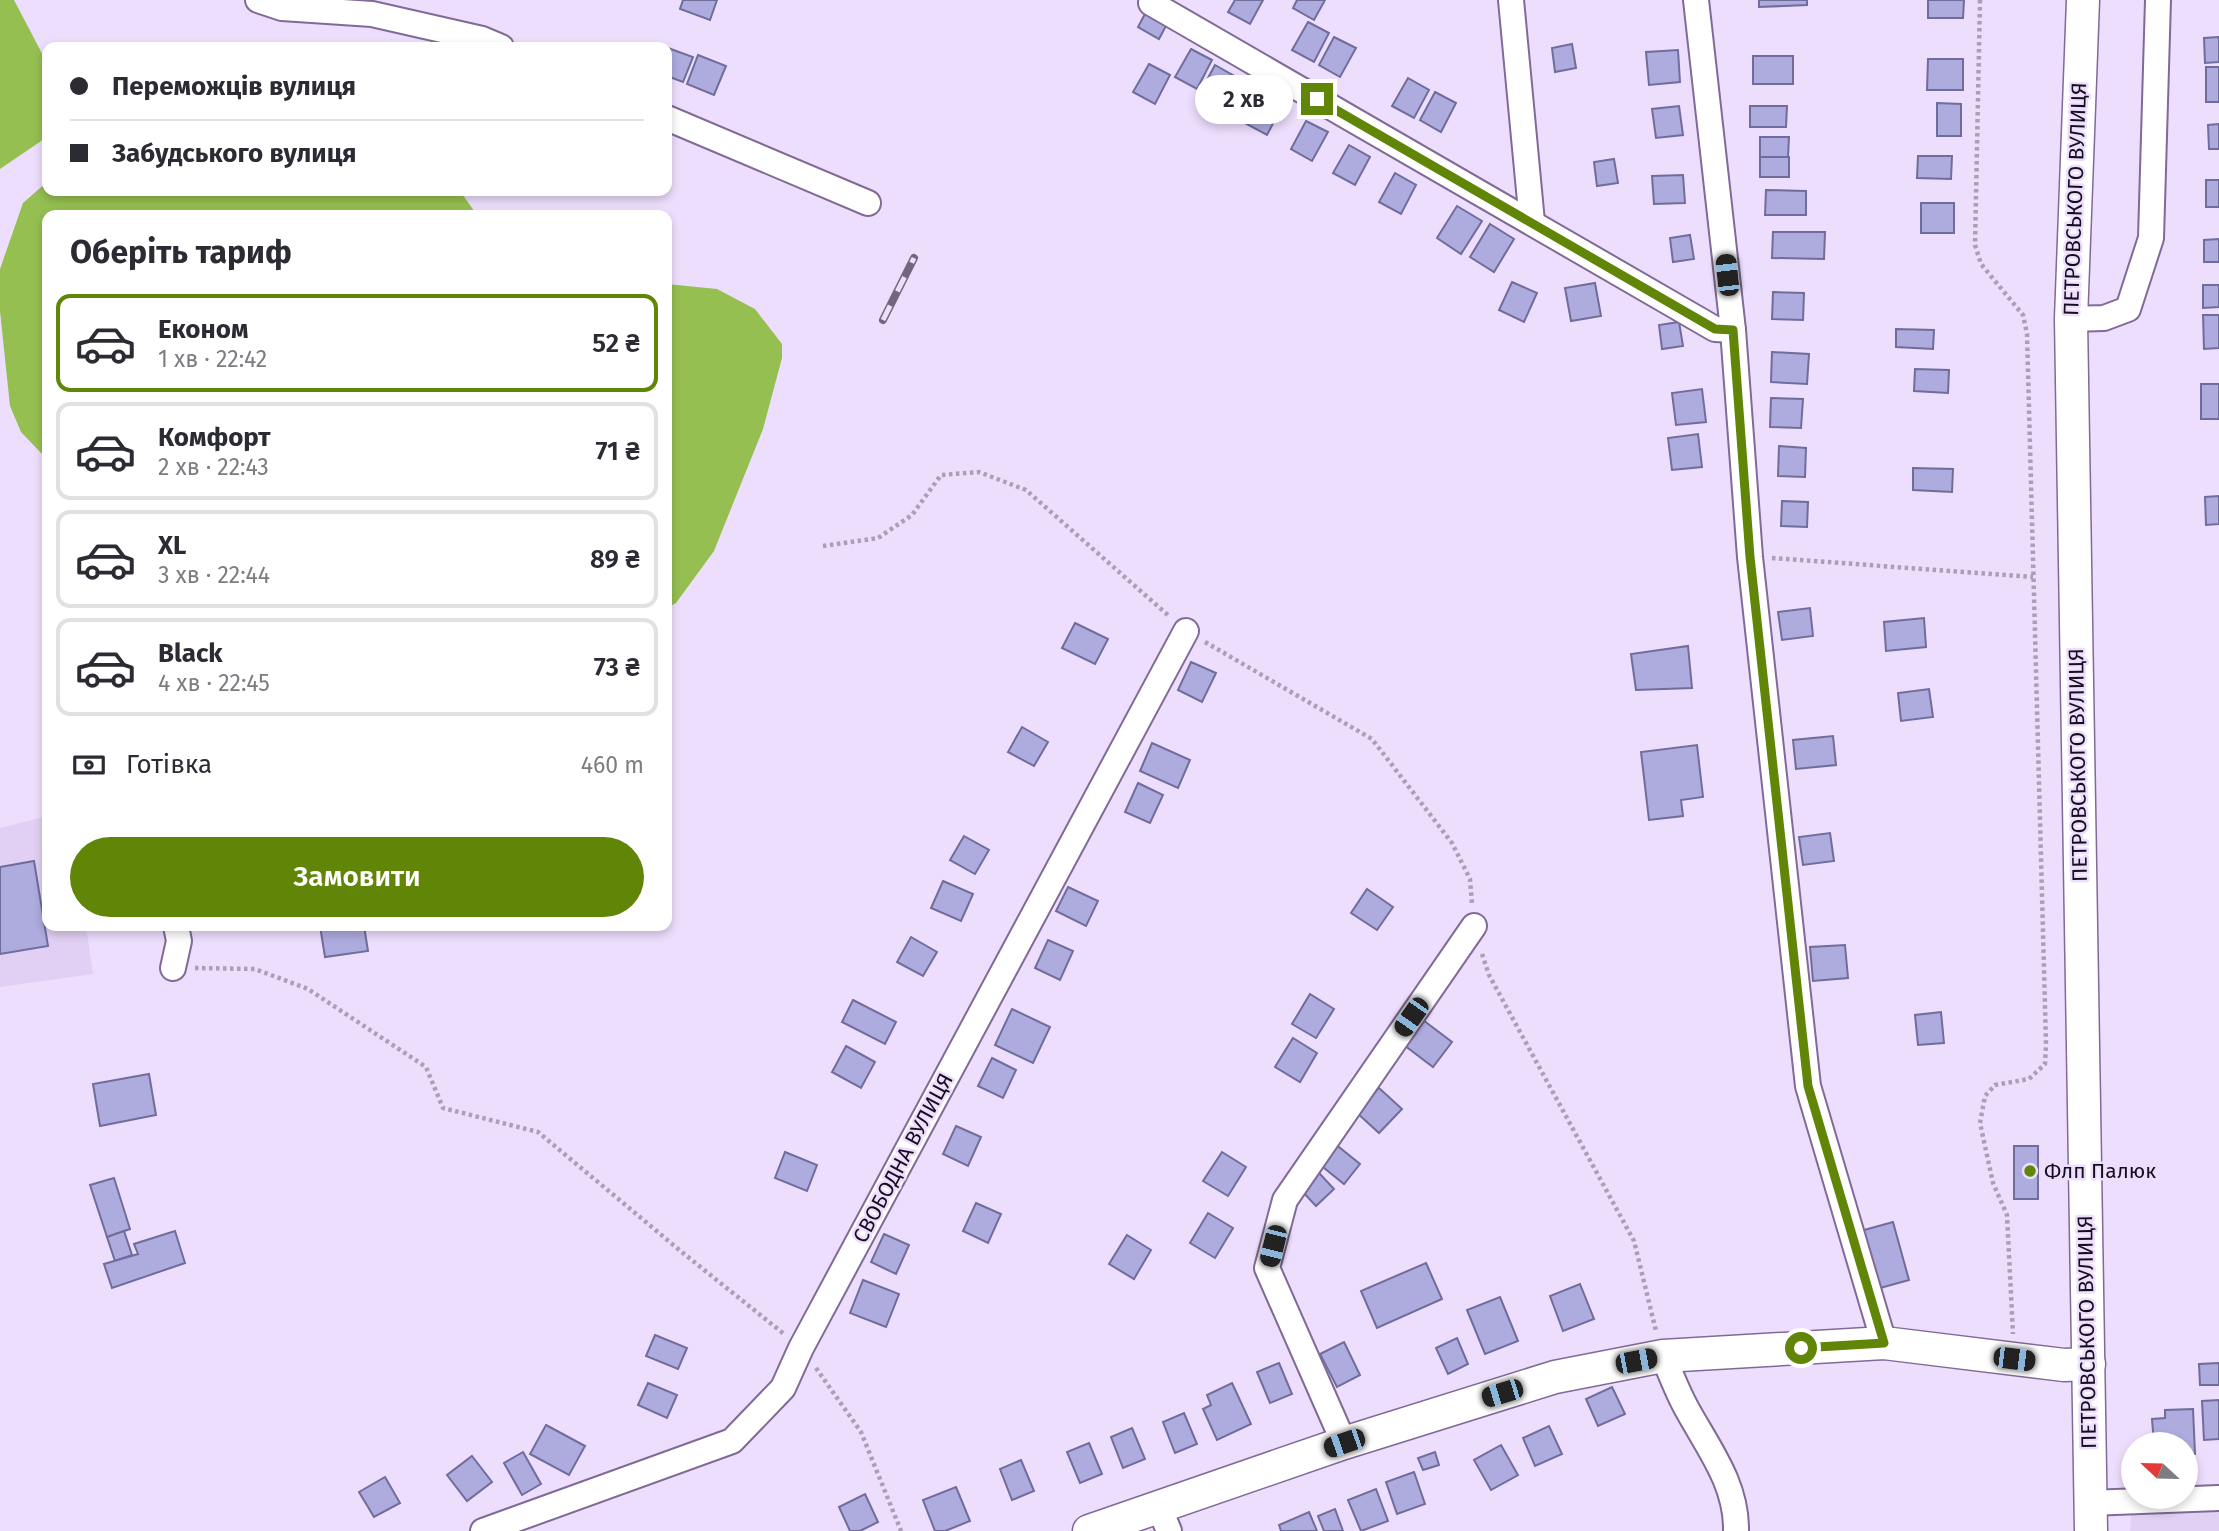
<!DOCTYPE html>
<html lang="uk">
<meta charset="utf-8">
<style>
body{margin:0;font-family:"Fira Sans",sans-serif;background:#f7f7f7;color:#2b2b33;height:100vh;display:flex;flex-direction:column;font-size:26px;white-space:nowrap}
*{box-sizing:border-box;margin:0}
p{font-size:23px;color:#7c7c81}
.icon{flex:none;width:38px;height:38px;fill:none;stroke:currentColor;stroke-width:2;stroke-linecap:round;stroke-linejoin:round}
.map{position:relative;flex:1;overflow:hidden}
.side{position:absolute;left:42px;top:210px;width:630px;height:721px;display:flex;flex-direction:column;background:#fff;border-radius:14px;box-shadow:0 4px 10px #0003}
.side>*{flex:none}
.hud{position:absolute;left:42px;top:42px;width:630px;height:154px;border-radius:14px;box-shadow:0 4px 10px #0003;display:grid;align-content:center;height:154px;padding:0 28px;background:#fff}
.needle{width:46px;rotate:292deg}
.controls{position:absolute;left:2121px;top:1432px;display:grid;gap:14px}
.controls a{display:grid;place-items:center;width:77px;height:77px;border-radius:50%;background:#fff;box-shadow:0 4px 10px #0003;font-size:35px}
.end{position:absolute;width:32px;height:32px;margin:-16px;border:9px solid #608507;background:#fff;box-shadow:0 0 0 4px #fff}
.from{border-radius:50%}
.bubble{position:absolute;height:49px;border-radius:24px;background:#fff;box-shadow:0 4px 10px #0003;font-size:23px;font-weight:600;line-height:49px;text-align:center}
.car{position:absolute;width:21px;height:42px;margin:-21px -10px;border-radius:9px;box-shadow:0 0 5px 2px #0007;background:linear-gradient(#222 24%,#8ab4d8 0 40%,#222 0 76%,#8ab4d8 0 86%,#222 0)}
.hud b{display:flex;align-items:center;gap:24px;height:66px;font-size:26px}
.hud b+b{border-top:2px solid #e1e1e2}
.hud i{width:18px;height:18px;background:#2b2b33}
ul{padding:0;list-style:none}
li{display:flex;align-items:center;gap:21px;height:98px;margin:0 14px 10px;padding:0 14px;border:4px solid #e1e1e2;border-radius:14px}
li div{flex:1}
li b{display:block;font-size:26px}
li em{font-style:normal;font-weight:600}
li.on{border-color:#608507}
li>.icon{width:63px;height:63px;stroke-width:1.5}
h2{padding:0 28px;font-size:32px;line-height:84px}
.pay{display:flex;align-items:center;gap:18px;height:77px;padding:0 28px;font-size:26px}
.pay p{margin-inline-start:auto}
.cta{display:flex;gap:14px;margin-top:auto;padding:14px 28px}
.cta a{flex:1;height:80px;border-radius:42px;background:#608507;color:#fff;font-size:28px;font-weight:600;line-height:80px;text-align:center}
.map>svg:first-child{display:block}
</style>
<div class="map">
<svg width="2219" height="1531" viewBox="0 0 2219 1531">
<rect width="100%" height="100%" fill="#eddefd"/>
<g fill="#e1d0f3">
<path d="M 47,816 L 47,926 L 86,926 L 93,974 L 0,987 L 0,828 Z"/>
<path d="M 2219,1498 L 2219,1531 L 2130,1531 L 2132,1501 Z"/>
</g>
<g fill="#95bf51">
<path d="M 0,0 L 14,0 L 47,63 L 47,137 L 0,169 Z"/>
<path d="M 47,182 L 47,191 L 460,191 L 477,215 L 47,215 L 47,455 L 41,453 L 21,432 L 10,406 L 0,311 L 0,269 L 23,203 Z"/>
<path d="M 667,284 L 717,289 L 755,309 L 782,344 L 782,358 L 763,429 L 714,551 L 676,603 L 667,608 Z"/>
</g>
<g fill="#aeabdf" stroke="#706d9c" stroke-width="2">
<path d="M 683,0 L 717,0 L 710,20 L 680,9 Z"/>
<path d="M 1235,0 L 1263,0 L 1250,24 L 1228,12 Z"/>
<path d="M 1297,0 L 1325,0 L 1314,20 L 1293,8 Z"/>
<path d="M 1759,0 L 1807,0 L 1807,5 L 1759,7 Z"/>
<path d="M 1928,0 L 1964,0 L 1963,18 L 1928,18 Z"/>
<path d="M 1146,12 L 1167,24 L 1159,39 L 1138,27 Z"/>
<path d="M 1308,22 L 1329,33 L 1314,62 L 1292,50 Z"/>
<path d="M 1334,37 L 1356,48 L 1340,77 L 1319,65 Z"/>
<path d="M 2219,37 L 2219,62 L 2205,63 L 2204,38 Z"/>
<path d="M 1572,44 L 1576,68 L 1555,72 L 1552,48 Z"/>
<path d="M 668,48 L 693,57 L 683,82 L 667,76 Z"/>
<path d="M 1191,49 L 1212,60 L 1197,89 L 1175,77 Z"/>
<path d="M 1678,50 L 1680,82 L 1649,85 L 1646,52 Z"/>
<path d="M 698,55 L 726,66 L 714,95 L 687,84 Z"/>
<rect x="1753" y="56" width="40" height="28"/>
<path d="M 1928,59 L 1963,59 L 1963,90 L 1927,90 Z"/>
<path d="M 1149,64 L 1170,75 L 1155,104 L 1133,92 Z"/>
<path d="M 1215,65 L 1236,77 L 1221,105 L 1200,93 Z"/>
<rect x="2206" y="67" width="13" height="35"/>
<path d="M 1408,78 L 1429,90 L 1414,118 L 1392,106 Z"/>
<path d="M 1435,92 L 1456,103 L 1441,132 L 1420,120 Z"/>
<path d="M 1261,95 L 1282,106 L 1267,135 L 1245,123 Z"/>
<path d="M 1937,103 L 1961,104 L 1961,136 L 1937,136 Z"/>
<path d="M 1679,106 L 1683,135 L 1656,138 L 1652,109 Z"/>
<path d="M 1750,106 L 1787,106 L 1786,127 L 1750,127 Z"/>
<path d="M 1306,121 L 1328,132 L 1312,161 L 1291,149 Z"/>
<path d="M 2219,124 L 2219,149 L 2209,149 L 2208,125 Z"/>
<path d="M 1760,137 L 1789,137 L 1788,157 L 1760,157 Z"/>
<path d="M 1349,145 L 1370,157 L 1355,185 L 1333,173 Z"/>
<path d="M 1918,156 L 1952,156 L 1951,179 L 1917,178 Z"/>
<rect x="1760" y="157" width="29" height="20"/>
<path d="M 1614,159 L 1618,183 L 1597,186 L 1594,162 Z"/>
<path d="M 1395,173 L 1416,185 L 1401,214 L 1379,202 Z"/>
<path d="M 1683,175 L 1685,203 L 1654,204 L 1652,176 Z"/>
<rect x="2206" y="180" width="13" height="27"/>
<path d="M 1766,190 L 1806,191 L 1806,215 L 1765,215 Z"/>
<rect x="1921" y="203" width="33" height="30"/>
<path d="M 1457,206 L 1482,221 L 1461,254 L 1437,238 Z"/>
<path d="M 1490,224 L 1514,239 L 1494,272 L 1470,257 Z"/>
<path d="M 1773,232 L 1825,232 L 1824,259 L 1772,258 Z"/>
<path d="M 1690,235 L 1694,259 L 1673,262 L 1670,238 Z"/>
<path d="M 2219,239 L 2219,262 L 2204,262 L 2204,240 Z"/>
<path d="M 1512,282 L 1537,293 L 1524,322 L 1499,310 Z"/>
<path d="M 1595,283 L 1601,316 L 1571,321 L 1565,288 Z"/>
<path d="M 2203,285 L 2219,285 L 2219,307 L 2203,308 Z"/>
<path d="M 1773,292 L 1804,293 L 1803,320 L 1772,319 Z"/>
<path d="M 2203,315 L 2219,315 L 2219,348 L 2204,349 Z"/>
<path d="M 1679,322 L 1683,346 L 1662,349 L 1659,325 Z"/>
<path d="M 1896,329 L 1934,330 L 1933,349 L 1896,347 Z"/>
<path d="M 1772,352 L 1809,354 L 1807,384 L 1771,382 Z"/>
<path d="M 1915,369 L 1949,370 L 1948,393 L 1914,391 Z"/>
<rect x="2201" y="384" width="18" height="35"/>
<path d="M 1702,389 L 1706,422 L 1676,425 L 1672,393 Z"/>
<path d="M 1771,398 L 1803,399 L 1801,428 L 1770,427 Z"/>
<path d="M 1698,434 L 1702,467 L 1672,470 L 1668,438 Z"/>
<path d="M 1779,446 L 1806,448 L 1805,477 L 1778,476 Z"/>
<path d="M 1913,468 L 1953,469 L 1952,492 L 1913,490 Z"/>
<path d="M 2219,496 L 2219,524 L 2206,525 L 2205,497 Z"/>
<path d="M 1782,501 L 1808,502 L 1807,527 L 1781,526 Z"/>
<path d="M 1810,608 L 1813,636 L 1782,640 L 1778,612 Z"/>
<path d="M 1924,618 L 1926,647 L 1886,651 L 1884,622 Z"/>
<path d="M 1075,623 L 1108,639 L 1095,664 L 1062,648 Z"/>
<path d="M 1688,646 L 1692,688 L 1636,690 L 1631,654 Z"/>
<path d="M 1191,662 L 1216,673 L 1202,702 L 1178,690 Z"/>
<path d="M 1929,689 L 1933,717 L 1901,721 L 1898,693 Z"/>
<path d="M 1022,727 L 1048,742 L 1034,766 L 1008,752 Z"/>
<path d="M 1833,736 L 1836,765 L 1796,769 L 1793,740 Z"/>
<path d="M 1152,743 L 1190,760 L 1178,788 L 1140,771 Z"/>
<path d="M 1697,745 L 1703,797 L 1681,800 L 1683,816 L 1649,820 L 1641,752 Z"/>
<path d="M 1138,783 L 1163,795 L 1150,823 L 1125,812 Z"/>
<path d="M 1830,833 L 1834,861 L 1803,865 L 1799,837 Z"/>
<path d="M 964,836 L 989,850 L 975,874 L 950,860 Z"/>
<path d="M 34,861 L 48,946 L 0,954 L 0,867 Z"/>
<path d="M 943,881 L 973,894 L 961,921 L 931,908 Z"/>
<path d="M 1068,887 L 1098,901 L 1086,926 L 1056,911 Z"/>
<path d="M 1367,889 L 1393,907 L 1377,930 L 1351,913 Z"/>
<path d="M 320,926 L 364,926 L 368,951 L 325,957 Z"/>
<path d="M 911,937 L 937,952 L 923,976 L 897,962 Z"/>
<path d="M 1048,940 L 1073,951 L 1060,980 L 1035,968 Z"/>
<path d="M 1845,945 L 1848,978 L 1813,981 L 1810,947 Z"/>
<path d="M 1310,994 L 1334,1009 L 1316,1038 L 1292,1024 Z"/>
<path d="M 853,1000 L 896,1022 L 885,1044 L 842,1022 Z"/>
<path d="M 1012,1009 L 1050,1027 L 1033,1063 L 995,1045 Z"/>
<path d="M 1941,1012 L 1944,1043 L 1918,1045 L 1915,1015 Z"/>
<path d="M 1423,1020 L 1452,1042 L 1433,1067 L 1404,1045 Z"/>
<path d="M 1293,1038 L 1317,1053 L 1300,1082 L 1275,1067 Z"/>
<path d="M 846,1046 L 875,1062 L 861,1088 L 832,1072 Z"/>
<path d="M 992,1058 L 1016,1070 L 1003,1098 L 978,1086 Z"/>
<path d="M 149,1074 L 156,1115 L 100,1126 L 93,1084 Z"/>
<path d="M 1379,1088 L 1402,1109 L 1379,1133 L 1356,1112 Z"/>
<path d="M 956,1126 L 981,1137 L 968,1166 L 943,1154 Z"/>
<path d="M 1334,1143 L 1360,1164 L 1344,1184 L 1318,1163 Z"/>
<rect x="2014" y="1146" width="24" height="53"/>
<path d="M 785,1152 L 817,1165 L 807,1191 L 775,1178 Z"/>
<path d="M 1222,1152 L 1246,1167 L 1228,1196 L 1203,1181 Z"/>
<path d="M 1319,1173 L 1334,1189 L 1316,1206 L 1301,1190 Z"/>
<path d="M 114,1178 L 130,1229 L 107,1237 L 90,1185 Z"/>
<path d="M 976,1203 L 1001,1214 L 988,1243 L 963,1231 Z"/>
<path d="M 1208,1213 L 1233,1228 L 1215,1258 L 1190,1243 Z"/>
<path d="M 1893,1222 L 1909,1280 L 1873,1290 L 1857,1232 Z"/>
<path d="M 124,1231 L 132,1255 L 115,1261 L 107,1237 Z"/>
<path d="M 175,1231 L 185,1263 L 112,1288 L 104,1264 L 138,1254 L 134,1244 Z"/>
<path d="M 884,1234 L 909,1245 L 896,1274 L 871,1262 Z"/>
<path d="M 1127,1235 L 1151,1250 L 1134,1279 L 1109,1264 Z"/>
<path d="M 1426,1263 L 1442,1299 L 1377,1328 L 1361,1291 Z"/>
<path d="M 863,1280 L 899,1294 L 886,1327 L 850,1313 Z"/>
<path d="M 1580,1284 L 1594,1319 L 1563,1331 L 1550,1296 Z"/>
<path d="M 1500,1297 L 1518,1341 L 1485,1354 L 1467,1310 Z"/>
<path d="M 655,1335 L 687,1348 L 678,1369 L 646,1356 Z"/>
<path d="M 1457,1338 L 1468,1364 L 1448,1374 L 1436,1348 Z"/>
<path d="M 1344,1342 L 1360,1375 L 1337,1387 L 1320,1354 Z"/>
<path d="M 1279,1363 L 1292,1394 L 1270,1403 L 1257,1372 Z"/>
<path d="M 2219,1363 L 2219,1385 L 2200,1385 L 2199,1364 Z"/>
<path d="M 648,1383 L 677,1395 L 667,1418 L 638,1405 Z"/>
<path d="M 1232,1383 L 1251,1424 L 1217,1440 L 1203,1409 L 1211,1405 L 1207,1395 Z"/>
<path d="M 1612,1387 L 1625,1414 L 1598,1426 L 1586,1399 Z"/>
<path d="M 2219,1400 L 2219,1439 L 2204,1440 L 2202,1401 Z"/>
<path d="M 2193,1409 L 2195,1454 L 2186,1454 L 2186,1444 L 2154,1444 L 2152,1419 L 2165,1418 L 2165,1410 Z"/>
<path d="M 1184,1413 L 1197,1444 L 1175,1453 L 1163,1422 Z"/>
<path d="M 546,1425 L 585,1446 L 569,1475 L 530,1454 Z"/>
<path d="M 1549,1426 L 1562,1454 L 1535,1466 L 1523,1438 Z"/>
<path d="M 1132,1428 L 1145,1459 L 1123,1468 L 1111,1437 Z"/>
<path d="M 1089,1443 L 1102,1474 L 1080,1483 L 1067,1452 Z"/>
<path d="M 1501,1445 L 1518,1475 L 1491,1490 L 1474,1460 Z"/>
<path d="M 523,1452 L 541,1484 L 522,1495 L 504,1463 Z"/>
<path d="M 1435,1452 L 1439,1465 L 1423,1470 L 1418,1458 Z"/>
<path d="M 472,1456 L 492,1482 L 467,1501 L 447,1475 Z"/>
<path d="M 1021,1460 L 1034,1491 L 1012,1500 L 1000,1469 Z"/>
<path d="M 1414,1472 L 1425,1504 L 1397,1514 L 1386,1482 Z"/>
<path d="M 385,1477 L 400,1503 L 374,1517 L 359,1492 Z"/>
<path d="M 956,1487 L 970,1521 L 945,1531 L 935,1531 L 923,1500 Z"/>
<path d="M 1376,1489 L 1388,1521 L 1361,1531 L 1348,1500 Z"/>
<path d="M 865,1494 L 878,1522 L 860,1531 L 850,1531 L 839,1507 Z"/>
<path d="M 1335,1509 L 1343,1531 L 1324,1531 L 1318,1516 Z"/>
<path d="M 1309,1512 L 1317,1531 L 1281,1531 L 1279,1525 Z"/>
</g>
<g fill="none" stroke-linecap="round" stroke-linejoin="round">
<g stroke="#806a97" stroke-width="28">
<g id="minor">
<path d="M 258,0 L 282,8 L 372,14 L 482,39 L 501,47"/>
<path d="M 1511,0 L 1532,222"/>
<path d="M 1696,0 L 1733,330 L 1750,557 L 1808,1086 L 1884,1343"/>
<path d="M 1151,3 L 1715,329 L 1733,330"/>
<path d="M 667,118 L 868,203"/>
<path d="M 2071,319 L 2104,318 L 2128,309 L 2151,238 L 2158,0"/>
<path d="M 173,968 L 179,941 L 176,926"/>
<path d="M 1663,1356 C 1671,1374 1678,1394 1688,1411 C 1709,1449 1737,1485 1736,1531"/>
<path d="M 1344,1443 L 1267,1268 L 1285,1200 L 1474,926"/>
<path d="M 2089,1503 L 2219,1498"/>
<path d="M 1159,1507 L 1169,1531"/>
<path d="M 483,1531 L 732,1441 L 783,1388 L 801,1348 L 1186,631"/>
</g>
</g>
<g stroke="#806a97" stroke-width="35">
<g id="major">
<path d="M 2083,0 L 2071,319 L 2091,1531"/>
<path d="M 1089,1531 L 1344,1443 L 1555,1377 L 1663,1356 L 1884,1343 L 2064,1365 L 2089,1364"/>
</g>
</g>
<g stroke="#ac9eb9" stroke-width="4.5" stroke-dasharray="3.5 3.5" stroke-linecap="butt">
<path d="M 1980,0 L 1975,245 L 1981,264 L 2023,315 L 2027,334 L 2046,1044 L 2045,1064 L 2029,1079 L 1995,1085 L 1985,1096 L 1980,1123 L 1993,1183 L 2007,1215 L 2013,1334"/>
<path d="M 823,546 L 878,538 L 912,515 L 941,475 L 979,472 L 1026,490 L 1169,616"/>
<path d="M 1772,558 L 2033,577"/>
<path d="M 1205,642 L 1372,739 L 1452,843 L 1470,879 L 1472,904"/>
<path d="M 1482,954 L 1489,975 L 1634,1241 L 1656,1331"/>
<path d="M 195,968 L 255,969 L 308,989 L 426,1067 L 443,1108 L 538,1132 L 683,1253 L 784,1334"/>
<path d="M 816,1368 L 861,1432 L 901,1531"/>
</g>
<use href="#minor" stroke="#fff" stroke-width="24"/>
<use href="#major" stroke="#fff" stroke-width="32"/>
<g stroke="#72677e" stroke-width="8">
<path id="rail" d="M 883,320 L 914,258"/>
</g>
<use href="#rail" stroke="#eddefd" stroke-width="5" stroke-dasharray="16" stroke-linecap="butt"/>
</g>
<g fill="none" stroke-linecap="round" stroke-linejoin="round">
<path stroke="#608507" stroke-width="9" d="M 1317,99 L 1715,329 L 1733,330 L 1750,557 L 1808,1086 L 1884,1343 L 1801,1348"/>
</g>
<circle fill="#608507" stroke="#eddefd" stroke-width="2.5" cx="2030" cy="1171" r="7"/>
<g text-anchor="middle" stroke-width="5" stroke-linejoin="round" paint-order="stroke">
<g font-size="21" fill="#160d1e" stroke="#eddefd">
<text transform="translate(2075 199) rotate(-88)" y="7">ПЕТРОВСЬКОГО ВУЛИЦЯ</text>
<text transform="translate(2078 765) rotate(-91)" y="7">ПЕТРОВСЬКОГО ВУЛИЦЯ</text>
<text transform="translate(903 1158) rotate(-62)" y="7">СВОБОДНА ВУЛИЦЯ</text>
<text transform="translate(2087 1332) rotate(-91)" y="7">ПЕТРОВСЬКОГО ВУЛИЦЯ</text>
</g>
<g font-size="21" fill="#160d1e" stroke="#eddefd" text-anchor="start">
<text x="2044" y="1178">Флп Палюк</text>
</g>
</g>
</svg>
<div class="controls">
<a><svg class="needle" viewBox="-14 -14 28 28"><path d="M0-13l5 13h-10z" fill="#e53935"/><path d="M0 13l5-13h-10z" fill="#7c7c81"/></svg></a>
</div>
<i class="end from" style="left:1801px;top:1348px"></i>
<i class="end" style="left:1317px;top:99px"></i>
<div class="bubble" style="left:1195px;top:75px;width:98px">2 хв</div>
<i class="car" style="left:1727px;top:275px;rotate:354deg"></i>
<i class="car" style="left:1411px;top:1017px;rotate:215deg"></i>
<i class="car" style="left:1273px;top:1246px;rotate:194deg"></i>
<i class="car" style="left:2014px;top:1359px;rotate:97deg"></i>
<i class="car" style="left:1636px;top:1361px;rotate:79deg"></i>
<i class="car" style="left:1502px;top:1393px;rotate:253deg"></i>
<i class="car" style="left:1344px;top:1443px;rotate:251deg"></i>
<div class="hud">
<b><i class="from"></i>Переможців вулиця</b>
<b><i></i>Забудського вулиця</b>
</div>
<section class="side">
<h2>Оберіть тариф</h2>
<ul>
<li class="on"><svg class="icon" aria-label="car" viewBox="0 0 24 24"><path d="M5 17H2v-5l4-1 3-4h7l3 4 3 1v5h-3M9 17h6M6 11h13"/><circle cx="7" cy="17" r="2"/><circle cx="17" cy="17" r="2"/></svg><div><b>Економ</b><p>1 хв · 22:42</p></div><em>52 ₴</em></li>
<li><svg class="icon" aria-label="car" viewBox="0 0 24 24"><path d="M5 17H2v-5l4-1 3-4h7l3 4 3 1v5h-3M9 17h6M6 11h13"/><circle cx="7" cy="17" r="2"/><circle cx="17" cy="17" r="2"/></svg><div><b>Комфорт</b><p>2 хв · 22:43</p></div><em>71 ₴</em></li>
<li><svg class="icon" aria-label="car" viewBox="0 0 24 24"><path d="M5 17H2v-5l4-1 3-4h7l3 4 3 1v5h-3M9 17h6M6 11h13"/><circle cx="7" cy="17" r="2"/><circle cx="17" cy="17" r="2"/></svg><div><b>XL</b><p>3 хв · 22:44</p></div><em>89 ₴</em></li>
<li><svg class="icon" aria-label="car" viewBox="0 0 24 24"><path d="M5 17H2v-5l4-1 3-4h7l3 4 3 1v5h-3M9 17h6M6 11h13"/><circle cx="7" cy="17" r="2"/><circle cx="17" cy="17" r="2"/></svg><div><b>Black</b><p>4 хв · 22:45</p></div><em>73 ₴</em></li>
</ul>
<div class="pay"><svg class="icon" aria-label="cash" viewBox="0 0 24 24"><path d="M3 7h18v10H3z"/><circle cx="12" cy="12" r="2"/></svg>Готівка<p>460 m</p></div>
<div class="cta"><a>Замовити</a></div>
</section>
</div>
